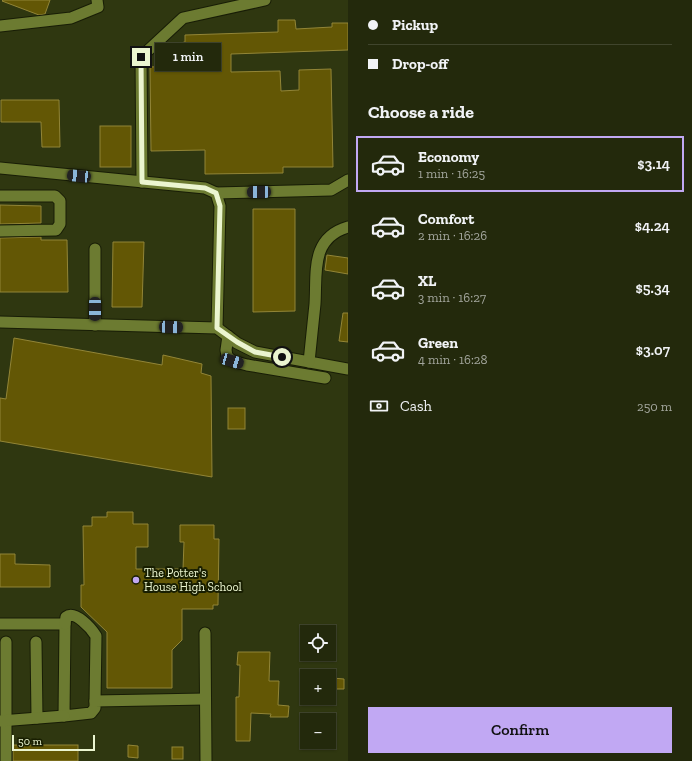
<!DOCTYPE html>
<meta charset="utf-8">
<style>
body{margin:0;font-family:"Zilla Slab",serif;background:#2f351a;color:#f1f3f6;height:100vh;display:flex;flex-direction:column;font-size:15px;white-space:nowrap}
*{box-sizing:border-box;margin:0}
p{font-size:13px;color:#a3a69d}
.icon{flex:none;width:22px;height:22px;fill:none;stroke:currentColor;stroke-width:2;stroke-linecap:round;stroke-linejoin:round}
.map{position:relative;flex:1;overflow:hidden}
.panel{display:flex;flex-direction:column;background:#23290c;width:344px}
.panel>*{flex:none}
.top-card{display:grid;align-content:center;height:88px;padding:0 20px;background:#23290c}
.buttons{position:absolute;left:300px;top:625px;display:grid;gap:8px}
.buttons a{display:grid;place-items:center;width:36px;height:36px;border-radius:0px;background:#23290c;box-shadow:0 1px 3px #0004,0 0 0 1px #40452d;font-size:20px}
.scale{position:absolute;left:12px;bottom:10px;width:83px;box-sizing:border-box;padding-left:4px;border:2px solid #ebf5d0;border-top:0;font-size:11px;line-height:14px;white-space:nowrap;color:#ebf5d0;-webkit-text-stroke:3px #181e01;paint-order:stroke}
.end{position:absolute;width:18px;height:18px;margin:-9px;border:5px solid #ebf5d0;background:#111;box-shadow:0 0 0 2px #111}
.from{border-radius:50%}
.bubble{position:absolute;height:28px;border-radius:0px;background:#23290c;box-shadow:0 1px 3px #0004,0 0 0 1px #40452d;font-size:13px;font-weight:600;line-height:28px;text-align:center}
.car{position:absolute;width:12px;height:24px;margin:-12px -6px;border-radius:5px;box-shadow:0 0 3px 1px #0007;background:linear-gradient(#222 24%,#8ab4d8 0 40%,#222 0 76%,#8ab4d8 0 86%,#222 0)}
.top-card b{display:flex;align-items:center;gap:14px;height:38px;font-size:15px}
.top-card b+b{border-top:1px solid #40452d}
.top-card i{width:10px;height:10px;background:#f1f3f6}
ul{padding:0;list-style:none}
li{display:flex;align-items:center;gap:12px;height:56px;margin:0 8px 6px;padding:0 12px;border:2px solid transparent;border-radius:0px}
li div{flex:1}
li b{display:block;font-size:15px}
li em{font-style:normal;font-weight:600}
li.current{border-color:#c1a8f3}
li>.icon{width:36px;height:36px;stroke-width:1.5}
h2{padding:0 20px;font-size:18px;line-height:48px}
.pay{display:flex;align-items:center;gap:10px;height:44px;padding:0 20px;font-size:15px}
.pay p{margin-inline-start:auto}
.cta{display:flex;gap:8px;margin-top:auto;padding:8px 20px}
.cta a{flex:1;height:46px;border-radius:0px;background:#c1a8f3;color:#111;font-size:16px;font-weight:600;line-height:46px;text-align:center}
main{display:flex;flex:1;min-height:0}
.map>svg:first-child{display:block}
</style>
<main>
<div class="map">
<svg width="348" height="761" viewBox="0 0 348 761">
<rect width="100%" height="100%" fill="#2f3710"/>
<g fill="#635705" stroke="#928537">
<path d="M 3,0 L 50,0 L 45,14 L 39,15 L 2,1 Z"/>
<path d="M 278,20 L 295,20 L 296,29 L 332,27 L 332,23 L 348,23 L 348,50 L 231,54 L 231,72 L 280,71 L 281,91 L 299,90 L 299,70 L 331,69 L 333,167 L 283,167 L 283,173 L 205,174 L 205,150 L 151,151 L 150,67 L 180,66 L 180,43 L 185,42 L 185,35 L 278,32 Z"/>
<path d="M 1,100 L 59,100 L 60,147 L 42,147 L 41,122 L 1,122 Z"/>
<rect x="100" y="126" width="31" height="41"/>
<path d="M 0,205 L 41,206 L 41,223 L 0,224 Z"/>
<path d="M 253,209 L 295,209 L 295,311 L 253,312 Z"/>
<path d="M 41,237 L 41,240 L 67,240 L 68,292 L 0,292 L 0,238 Z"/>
<path d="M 113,242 L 144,242 L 142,307 L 112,307 Z"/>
<path d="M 327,255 L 348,258 L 348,274 L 325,270 Z"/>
<path d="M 343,313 L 348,313 L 348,342 L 339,341 Z"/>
<path d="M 14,338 L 162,365 L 163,355 L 202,364 L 201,373 L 211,376 L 212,477 L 0,441 L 0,398 L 6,399 Z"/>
<rect x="228" y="408" width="17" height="21"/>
<path d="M 107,512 L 133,512 L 133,524 L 148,524 L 148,547 L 136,547 L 136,569 L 183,569 L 184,542 L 180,542 L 180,525 L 214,525 L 214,539 L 219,539 L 218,605 L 213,605 L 213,609 L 182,609 L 182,640 L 172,650 L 172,688 L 107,688 L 107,632 L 81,607 L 81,585 L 84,585 L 83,526 L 92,526 L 92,517 L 107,517 Z"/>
<path d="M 0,554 L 15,554 L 15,564 L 50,565 L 50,587 L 0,587 Z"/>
<path d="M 238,652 L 270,652 L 269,681 L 279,681 L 278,705 L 289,706 L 288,717 L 270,717 L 271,714 L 251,713 L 250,741 L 236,741 L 236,697 L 239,697 L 240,665 L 237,665 Z"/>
<path d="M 332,678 L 344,679 L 344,689 L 332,689 Z"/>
<rect x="13" y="745" width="65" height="16"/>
<path d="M 128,745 L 138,746 L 138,758 L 128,757 Z"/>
<rect x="172" y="747" width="11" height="12"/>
</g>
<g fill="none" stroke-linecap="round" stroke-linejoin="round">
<g stroke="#181d06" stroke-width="13">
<g id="minor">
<path d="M 0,26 L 71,18 L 98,7 L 97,0"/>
<path d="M 0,168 L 205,188 L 216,193 L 220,206 L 217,328"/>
<path d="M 142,182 L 141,57 L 183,18 L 265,0"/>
<path d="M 216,193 L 331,190 L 348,180"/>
<path d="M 0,196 L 55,196 L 60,201 L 60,224 L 56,230 L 0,231"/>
<path d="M 95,249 L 95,325"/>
<path d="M 0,322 L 217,328 L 237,343 L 255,352 L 348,369"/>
<path d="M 228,336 L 226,350 L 227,356 L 232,361 L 247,365 L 325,378"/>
<path d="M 309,362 C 311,343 313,323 315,304 C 317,273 310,238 348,227"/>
<path d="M 0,624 L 65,624 L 64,716 L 91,713 L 95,708 L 95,701 L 205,699"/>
<path d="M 65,624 L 66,617 C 75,610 91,628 96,636 L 95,701"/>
<path d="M 205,633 L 206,761"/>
<path d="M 6,642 L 6,761"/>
<path d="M 36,642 L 37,718"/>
<path d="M 0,721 L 64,716"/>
</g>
</g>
<use href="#minor" stroke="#6c7b31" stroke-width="11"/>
</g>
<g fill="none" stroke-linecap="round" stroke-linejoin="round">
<path stroke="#ebf5d0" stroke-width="5" d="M 141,57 L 142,182 L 205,188 L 216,193 L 220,206 L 217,328 L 237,342 L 255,352 L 282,357"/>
</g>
<circle fill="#c1a8f3" stroke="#181e01" stroke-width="1.5" cx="136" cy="580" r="4"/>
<g text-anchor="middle" stroke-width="4" stroke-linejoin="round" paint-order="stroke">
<g font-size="12" fill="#ebf5d0" stroke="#181e01" text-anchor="start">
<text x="144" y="577">The Potter's<tspan x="144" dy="14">House High School</tspan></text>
</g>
</g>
</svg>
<div class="buttons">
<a><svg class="icon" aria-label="locate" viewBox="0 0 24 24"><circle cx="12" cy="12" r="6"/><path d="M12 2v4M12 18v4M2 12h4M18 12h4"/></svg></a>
<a>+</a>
<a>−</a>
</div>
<div class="scale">50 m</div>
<i class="end from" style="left:282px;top:357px"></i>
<i class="end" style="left:141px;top:57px"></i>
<div class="bubble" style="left:155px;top:43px;width:66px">1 min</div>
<i class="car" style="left:79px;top:176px;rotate:275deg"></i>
<i class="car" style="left:259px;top:192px;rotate:269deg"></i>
<i class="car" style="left:95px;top:309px;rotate:180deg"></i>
<i class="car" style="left:171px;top:327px;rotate:92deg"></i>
<i class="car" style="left:232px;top:361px;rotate:106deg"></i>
</div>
<section class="panel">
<div class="top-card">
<b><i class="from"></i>Pickup</b>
<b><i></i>Drop-off</b>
</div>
<h2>Choose a ride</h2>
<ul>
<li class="current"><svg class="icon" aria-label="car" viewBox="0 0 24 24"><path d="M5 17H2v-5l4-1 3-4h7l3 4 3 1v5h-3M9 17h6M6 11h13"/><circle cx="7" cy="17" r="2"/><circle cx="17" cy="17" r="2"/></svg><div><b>Economy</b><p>1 min · 16:25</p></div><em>$3.14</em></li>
<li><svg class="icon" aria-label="car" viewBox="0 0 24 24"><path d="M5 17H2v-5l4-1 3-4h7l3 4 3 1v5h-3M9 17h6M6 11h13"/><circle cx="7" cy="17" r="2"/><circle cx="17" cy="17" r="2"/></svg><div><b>Comfort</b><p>2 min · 16:26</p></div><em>$4.24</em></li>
<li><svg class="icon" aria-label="car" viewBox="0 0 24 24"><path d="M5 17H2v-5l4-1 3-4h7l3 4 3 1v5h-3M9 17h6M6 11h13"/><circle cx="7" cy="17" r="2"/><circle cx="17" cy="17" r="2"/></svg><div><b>XL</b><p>3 min · 16:27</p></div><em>$5.34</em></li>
<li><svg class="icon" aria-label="car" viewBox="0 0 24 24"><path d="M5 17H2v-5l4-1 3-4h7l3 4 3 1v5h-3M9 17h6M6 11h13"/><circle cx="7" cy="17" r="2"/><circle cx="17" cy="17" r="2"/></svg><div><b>Green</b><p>4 min · 16:28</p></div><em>$3.07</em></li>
</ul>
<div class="pay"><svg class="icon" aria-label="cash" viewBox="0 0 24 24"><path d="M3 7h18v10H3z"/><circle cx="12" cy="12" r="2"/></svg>Cash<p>250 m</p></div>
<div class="cta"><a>Confirm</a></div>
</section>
</main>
